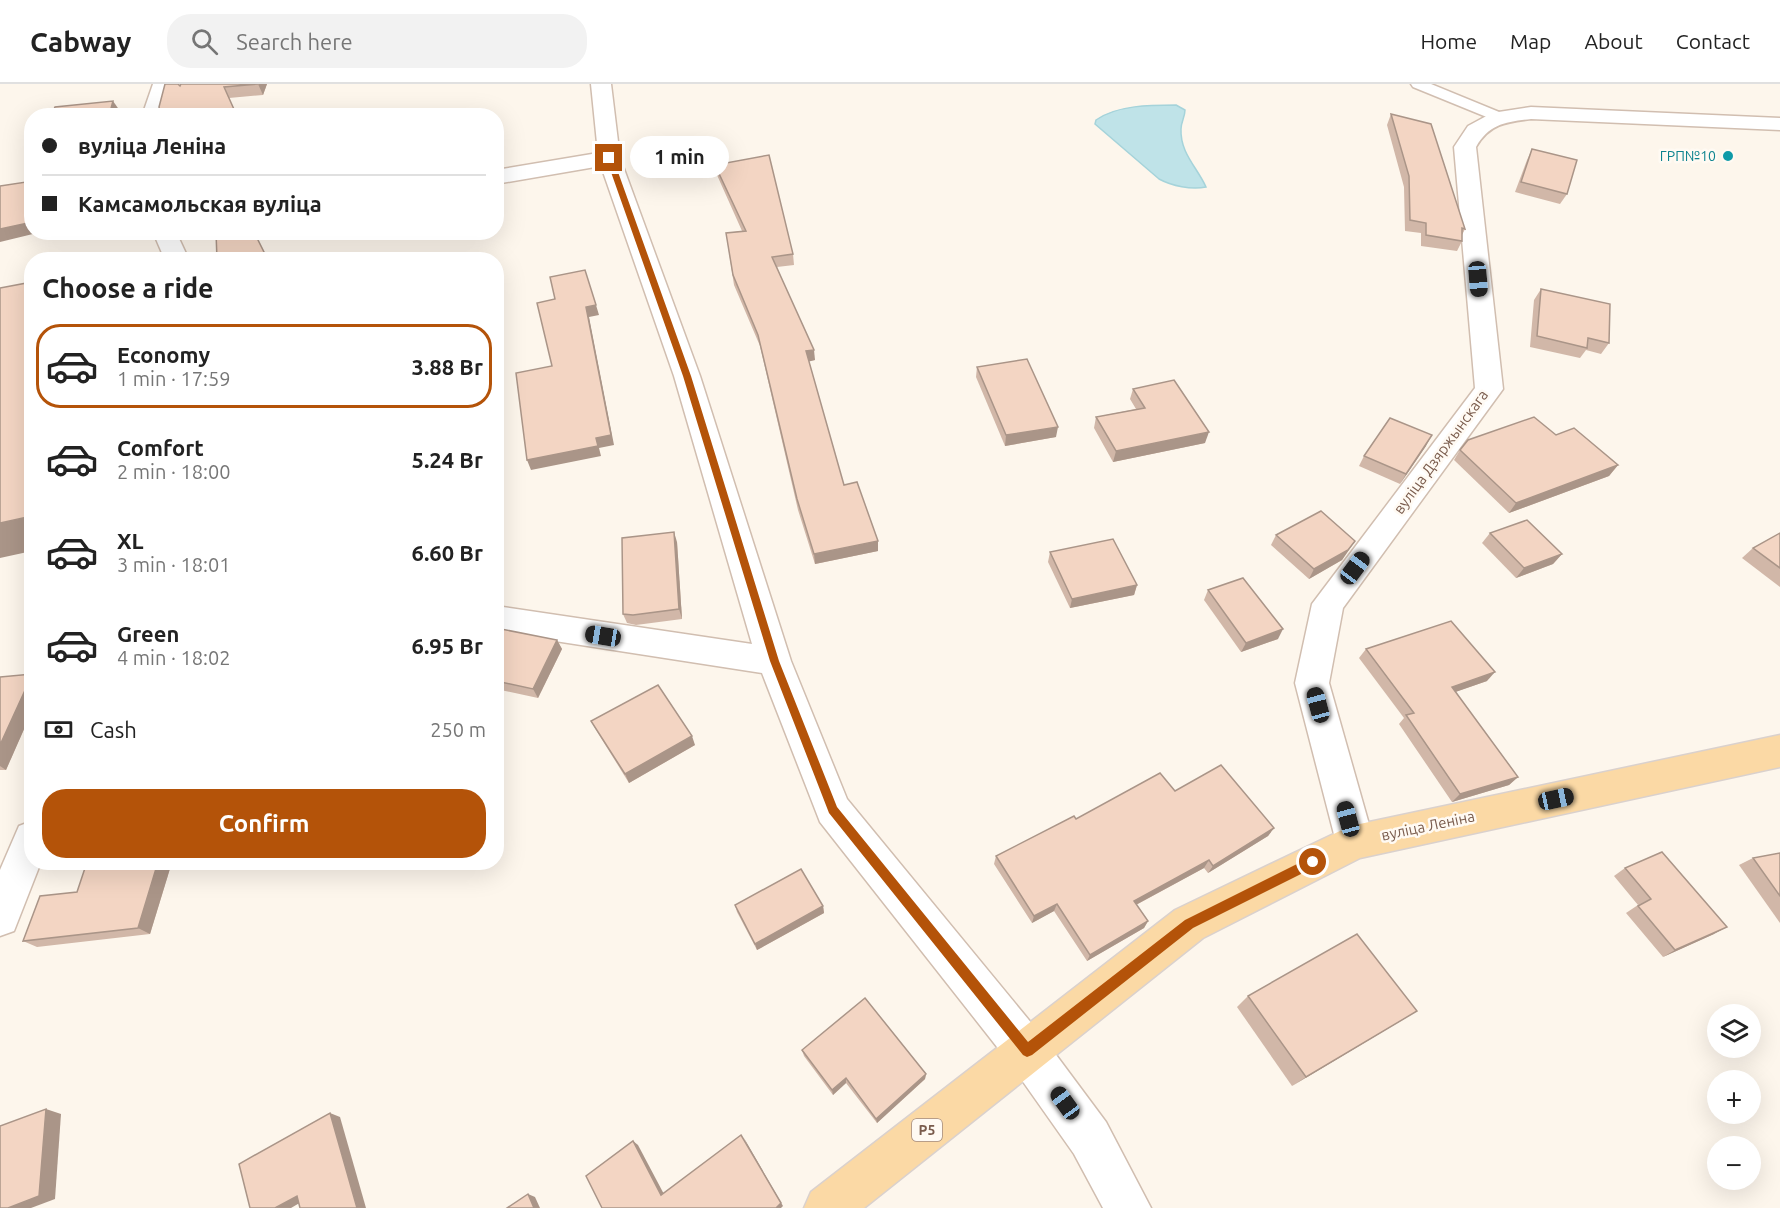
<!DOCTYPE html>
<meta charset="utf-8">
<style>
body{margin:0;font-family:Ubuntu,sans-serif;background:#f2f2f2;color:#222;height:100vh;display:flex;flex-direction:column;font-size:22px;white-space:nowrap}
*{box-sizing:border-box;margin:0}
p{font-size:20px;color:#767676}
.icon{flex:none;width:33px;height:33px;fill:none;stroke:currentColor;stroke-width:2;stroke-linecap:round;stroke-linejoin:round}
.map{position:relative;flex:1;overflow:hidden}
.sheet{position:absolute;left:24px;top:168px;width:480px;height:618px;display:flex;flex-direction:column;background:#fff;border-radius:24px;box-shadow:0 6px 24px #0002}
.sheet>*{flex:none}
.banner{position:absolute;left:24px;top:24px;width:480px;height:132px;border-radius:24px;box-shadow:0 6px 24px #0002;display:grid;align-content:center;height:132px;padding:0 18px;background:#fff}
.buttons{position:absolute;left:1707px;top:920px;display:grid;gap:12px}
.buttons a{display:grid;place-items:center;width:54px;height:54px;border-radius:50%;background:#fff;box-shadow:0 6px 24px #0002;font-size:30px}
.end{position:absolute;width:27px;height:27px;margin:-14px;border:8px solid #b45309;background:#fff;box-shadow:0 0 0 3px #fff}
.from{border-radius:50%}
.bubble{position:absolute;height:42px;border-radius:21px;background:#fff;box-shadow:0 6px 24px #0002;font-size:20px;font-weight:700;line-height:42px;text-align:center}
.car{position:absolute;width:18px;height:36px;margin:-18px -9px;border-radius:8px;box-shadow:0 0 4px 2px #0007;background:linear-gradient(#222 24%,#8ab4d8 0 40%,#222 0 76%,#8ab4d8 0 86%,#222 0)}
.banner b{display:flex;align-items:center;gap:21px;height:57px;font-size:22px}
.banner b+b{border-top:2px solid #e0e0e0}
.banner i{width:15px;height:15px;background:#222}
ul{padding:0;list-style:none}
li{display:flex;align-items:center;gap:18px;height:84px;margin:0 12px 9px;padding:0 6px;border:3px solid transparent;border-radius:24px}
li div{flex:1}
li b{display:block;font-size:22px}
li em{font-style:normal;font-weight:700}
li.on{border-color:#b45309}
li>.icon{width:54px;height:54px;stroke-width:1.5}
h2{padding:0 18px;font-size:27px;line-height:72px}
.pay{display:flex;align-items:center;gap:15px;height:66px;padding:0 18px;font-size:22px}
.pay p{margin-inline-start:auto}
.button{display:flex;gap:12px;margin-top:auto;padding:12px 18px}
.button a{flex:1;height:69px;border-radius:24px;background:#b45309;color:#fff;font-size:24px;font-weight:700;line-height:69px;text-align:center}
header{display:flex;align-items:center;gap:36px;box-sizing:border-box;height:84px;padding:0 30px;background:#fff;border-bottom:2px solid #e0e0e0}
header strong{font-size:28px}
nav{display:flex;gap:33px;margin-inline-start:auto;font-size:21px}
.search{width:420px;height:54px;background:#f2f2f2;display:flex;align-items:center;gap:15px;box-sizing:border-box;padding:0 21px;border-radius:24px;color:#767676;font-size:22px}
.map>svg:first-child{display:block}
</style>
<header>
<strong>Cabway</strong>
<div class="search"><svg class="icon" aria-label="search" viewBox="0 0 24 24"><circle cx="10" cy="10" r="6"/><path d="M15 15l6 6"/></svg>Search here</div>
<nav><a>Home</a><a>Map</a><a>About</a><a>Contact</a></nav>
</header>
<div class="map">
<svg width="1780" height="1124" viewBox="0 0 1780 1124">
<rect width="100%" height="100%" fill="#fdf6ec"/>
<path fill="#bfe3e8" stroke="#a5d3da" stroke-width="1.5" d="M 1176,21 L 1185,26 C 1185,33 1181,38 1181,45 C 1180,69 1197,83 1206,103 C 1191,106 1172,102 1159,95 L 1095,40 L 1096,36 C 1117,21 1151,21 1176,21 Z"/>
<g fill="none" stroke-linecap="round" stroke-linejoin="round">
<g stroke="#d1beb0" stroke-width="3">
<path id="service" d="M 1411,0 L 1431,0 L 1504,30 L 1507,33 L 1499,38 L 1494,36 L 1413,3 Z"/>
</g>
<g stroke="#d1beb0" stroke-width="3">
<g id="minor">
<path d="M 153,0 L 173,0 L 163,32 L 142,32 Z"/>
<path d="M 591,0 L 611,0 L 620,74 L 700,292 L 791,577 L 847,715 L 1042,952 L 1106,1038 L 1151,1124 L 1103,1124 L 1074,1070 L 1012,982 L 820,738 L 762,589 L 496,548 L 496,522 L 752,560 L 674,292 L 601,82 L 496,100 L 496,86 L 598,69 Z"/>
<path d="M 1531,23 L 1780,34 L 1780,46 L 1531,35 C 1506,38 1489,40 1476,63 L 1503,305 L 1343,524 L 1329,599 L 1374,758 L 1368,770 L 1355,775 L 1342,770 L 1336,758 L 1295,599 L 1312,520 L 1475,304 L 1454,63 L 1468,42 L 1492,29 Z"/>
<path d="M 153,148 L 176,148 L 189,176 L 165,176 Z"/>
<path d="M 32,737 L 32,778 L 41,778 L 14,847 L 0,852 L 0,786 L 19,742 Z"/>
</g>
</g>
<g stroke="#dad1cd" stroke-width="3">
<path id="primary" d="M 1780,651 L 1780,683 L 1360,774 L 1203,854 L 864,1124 L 804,1124 L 811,1108 L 1175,826 L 1342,746 L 1355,741 Z"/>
</g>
<use href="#service" fill="#fff" fill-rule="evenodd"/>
<use href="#minor" fill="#fff" fill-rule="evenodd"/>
<use href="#primary" fill="#fbd9a5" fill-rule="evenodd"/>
</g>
<g fill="#d1b7a8">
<path d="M 165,0 L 179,0 L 180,2 L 267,0 L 263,11 L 229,14 Z"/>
<path d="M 1391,30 L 1465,145 L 1462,151 L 1462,157 L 1457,167 L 1421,162 L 1421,149 L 1405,147 L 1404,103 L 1387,41 Z"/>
<path d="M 1532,65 L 1567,110 L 1560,120 L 1515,108 L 1527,76 Z"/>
<path d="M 715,81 L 793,170 L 794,181 L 777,183 L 815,276 L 809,277 L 844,401 L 878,457 L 878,467 L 815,480 L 798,426 L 760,262 L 734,201 L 726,149 L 742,147 L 717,91 Z"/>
<path d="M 1541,205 L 1609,259 L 1601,270 L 1586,266 L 1580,274 L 1530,263 L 1534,216 Z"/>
<path d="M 977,283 L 1056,353 L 1005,362 L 976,293 Z"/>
<path d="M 1133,305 L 1205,359 L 1113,378 L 1094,344 L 1096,333 L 1136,325 L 1130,315 Z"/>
<path d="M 1556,351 L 1618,381 L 1609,392 L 1509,429 L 1454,376 L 1460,366 Z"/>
<path d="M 1426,362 L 1400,400 L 1359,382 L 1364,372 Z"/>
<path d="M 1490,449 L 1562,470 L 1553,480 L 1516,494 L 1482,459 Z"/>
<path d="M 1780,449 L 1780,503 L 1742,474 L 1753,464 Z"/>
<path d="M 1276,451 L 1355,457 L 1342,476 L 1309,495 L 1271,461 Z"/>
<path d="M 677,458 L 682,535 L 636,541 L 627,539 L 623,530 Z"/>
<path d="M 1050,468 L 1137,501 L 1134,511 L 1070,524 L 1048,478 Z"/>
<path d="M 1208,506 L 1278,555 L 1241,568 L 1204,516 Z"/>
<path d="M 496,544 L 557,556 L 562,565 L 538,614 L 496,605 Z"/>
<path d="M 1366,565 L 1487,597 L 1455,608 L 1518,693 L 1509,701 L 1452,718 L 1399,640 L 1404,634 L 1359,574 Z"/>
<path d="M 32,590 L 32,627 L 6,686 L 0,686 L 0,593 Z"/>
<path d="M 591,637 L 695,661 L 629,699 L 596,646 Z"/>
<path d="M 1175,707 L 1274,744 L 1268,752 L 1208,789 L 1204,784 L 1136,821 L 1148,837 L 1144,844 L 1087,877 L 1054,827 L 1032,839 L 994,780 L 996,772 L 1076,735 Z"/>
<path d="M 1780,769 L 1780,839 L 1739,781 L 1753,774 Z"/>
<path d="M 87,778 L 172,778 L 150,850 L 37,863 L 23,857 L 77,808 Z"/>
<path d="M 1625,784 L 1714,850 L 1663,873 L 1626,829 L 1638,821 L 1614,792 Z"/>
<path d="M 735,821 L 823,822 L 824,829 L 757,866 L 737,828 Z"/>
<path d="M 1248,912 L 1417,927 L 1292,1002 L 1237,923 Z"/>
<path d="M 802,966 L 926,990 L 925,995 L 877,1039 L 846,999 L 833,1011 L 804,972 Z"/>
</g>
<g fill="#aa9588">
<path d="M 258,0 L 267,0 L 263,11 Z"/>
<path d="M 113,17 L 120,27 L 118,32 L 109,32 Z"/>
<path d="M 26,98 L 32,105 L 32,148 L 36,148 L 37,149 L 0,158 L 0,145 Z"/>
<path d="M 596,221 L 599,231 L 589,233 L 614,361 L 599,364 L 601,372 L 531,386 L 527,376 L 586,223 Z"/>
<path d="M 814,266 L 815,276 L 807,278 L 806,267 Z"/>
<path d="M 1058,343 L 1056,353 L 1005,362 L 1006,351 Z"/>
<path d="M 1209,348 L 1205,359 L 1113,378 L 1116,367 Z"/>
<path d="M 1432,351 L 1426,362 L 1400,400 L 1406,390 Z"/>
<path d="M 1618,381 L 1609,392 L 1509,429 L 1516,419 Z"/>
<path d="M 32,432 L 32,467 L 0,474 L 0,439 Z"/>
<path d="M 674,448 L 677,458 L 682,535 L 679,525 Z"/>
<path d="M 878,457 L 878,467 L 815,480 L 814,470 Z"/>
<path d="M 1355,457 L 1342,476 L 1309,495 L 1314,485 Z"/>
<path d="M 1562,470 L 1553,480 L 1516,494 L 1524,484 Z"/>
<path d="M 1137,501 L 1134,511 L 1070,524 L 1072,515 Z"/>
<path d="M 1283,545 L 1278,555 L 1241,568 L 1246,559 Z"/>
<path d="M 557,556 L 562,565 L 538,614 L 533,605 Z"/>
<path d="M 1495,588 L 1487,597 L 1444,612 L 1452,603 Z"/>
<path d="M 32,591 L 32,627 L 6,686 L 0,682 L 0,661 Z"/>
<path d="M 692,652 L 695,661 L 629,699 L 625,690 Z"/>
<path d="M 1518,693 L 1509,701 L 1452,718 L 1460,710 Z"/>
<path d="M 1274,744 L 1268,752 L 1208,789 L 1213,782 Z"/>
<path d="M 1209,776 L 1204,784 L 1130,824 L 1134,817 Z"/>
<path d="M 158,778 L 172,778 L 150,850 L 138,844 Z"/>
<path d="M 1057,820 L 1054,827 L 1032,839 L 1034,832 Z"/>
<path d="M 823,822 L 824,829 L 757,866 L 755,860 Z"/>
<path d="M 1148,837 L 1144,844 L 1087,877 L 1090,871 Z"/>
<path d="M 1727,843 L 1714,850 L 1663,873 L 1675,866 Z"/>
<path d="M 1417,927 L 1399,938 L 1292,1002 L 1306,993 Z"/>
<path d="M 926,990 L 925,995 L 877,1039 L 876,1035 Z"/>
<path d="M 846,994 L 846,999 L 833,1011 L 832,1006 Z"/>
<path d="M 46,1025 L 61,1030 L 55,1115 L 31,1124 L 8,1124 Z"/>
<path d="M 330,1029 L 340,1033 L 366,1124 L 357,1124 Z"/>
<path d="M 744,1054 L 783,1122 L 781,1124 L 776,1124 Z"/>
<path d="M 633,1057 L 638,1061 L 666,1114 L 661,1111 Z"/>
<path d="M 528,1110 L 535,1113 L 540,1124 L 534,1124 Z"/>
<path d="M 297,1112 L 308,1114 L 291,1124 L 275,1124 Z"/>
</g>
<g fill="#f3d5c3" stroke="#aa9588" stroke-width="1.5">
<path d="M 165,0 L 178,0 L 180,2 L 181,0 L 258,0 L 224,3 L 237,32 L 161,32 L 159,23 Z"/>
<path d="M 113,17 L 109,32 L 51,32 L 55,23 Z"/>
<path d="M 1391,30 L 1431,40 L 1465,145 L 1462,144 L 1462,157 L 1426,151 L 1426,139 L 1410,136 L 1409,92 Z"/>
<path d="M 1532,65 L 1577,76 L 1567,110 L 1521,98 Z"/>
<path d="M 769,71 L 793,170 L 772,173 L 814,266 L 806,267 L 844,401 L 857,398 L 878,457 L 814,470 L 797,415 L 758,251 L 733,191 L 726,149 L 746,147 L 715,81 Z"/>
<path d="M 26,98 L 28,139 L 0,145 L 0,102 Z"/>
<path d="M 216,148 L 254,148 L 268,176 L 217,176 Z"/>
<path d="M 585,186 L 596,221 L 586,223 L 611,351 L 596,354 L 598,362 L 527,376 L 516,289 L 552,282 L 537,219 L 555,215 L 550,193 Z"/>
<path d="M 32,198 L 32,432 L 0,439 L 0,204 Z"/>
<path d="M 1541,205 L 1610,220 L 1609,259 L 1588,254 L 1587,264 L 1537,252 Z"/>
<path d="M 1027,275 L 1058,343 L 1006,351 L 977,283 Z"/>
<path d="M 1174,296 L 1209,348 L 1116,367 L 1096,333 L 1145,324 L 1133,305 Z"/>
<path d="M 1534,333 L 1556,351 L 1574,344 L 1618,381 L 1516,419 L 1460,366 L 1468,356 Z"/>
<path d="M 1390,334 L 1432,351 L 1406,390 L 1364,372 Z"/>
<path d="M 1321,427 L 1355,457 L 1348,466 L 1314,485 L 1276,451 Z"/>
<path d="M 1527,436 L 1562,470 L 1524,484 L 1490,449 Z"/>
<path d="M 674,448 L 679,525 L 633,531 L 623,530 L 622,454 Z"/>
<path d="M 1780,449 L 1780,484 L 1753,464 Z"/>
<path d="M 1113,455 L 1137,501 L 1072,515 L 1050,468 Z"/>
<path d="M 1243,494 L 1283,545 L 1246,559 L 1208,506 Z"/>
<path d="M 1451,537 L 1495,588 L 1452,603 L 1518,693 L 1460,710 L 1406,631 L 1414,629 L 1366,565 Z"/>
<path d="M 496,544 L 557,556 L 533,605 L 496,597 Z"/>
<path d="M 32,590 L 32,591 L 0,661 L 0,593 Z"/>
<path d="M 658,601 L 692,652 L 625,690 L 591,637 Z"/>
<path d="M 1221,681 L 1274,744 L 1213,782 L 1209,776 L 1134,817 L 1148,837 L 1090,871 L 1057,820 L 1034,832 L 996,772 L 1074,732 L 1076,735 L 1160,689 L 1175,707 Z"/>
<path d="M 1662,768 L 1727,843 L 1675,866 L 1638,822 L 1651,815 L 1625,784 Z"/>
<path d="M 1780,769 L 1780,812 L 1753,774 Z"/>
<path d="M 87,778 L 158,778 L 138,844 L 23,857 L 40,812 L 77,808 Z"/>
<path d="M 801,785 L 823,822 L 755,860 L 735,821 Z"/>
<path d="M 1357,850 L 1417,927 L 1306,993 L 1248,912 Z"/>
<path d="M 865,914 L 926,990 L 876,1035 L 846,994 L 832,1006 L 802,966 Z"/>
<path d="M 46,1025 L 39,1112 L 8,1124 L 0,1124 L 0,1042 Z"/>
<path d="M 330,1029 L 357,1124 L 300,1124 L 297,1112 L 275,1124 L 250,1124 L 239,1080 Z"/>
<path d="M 741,1051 L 781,1119 L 776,1124 L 602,1124 L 586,1092 L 633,1057 L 661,1111 Z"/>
<path d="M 528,1110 L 534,1124 L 507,1124 Z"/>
</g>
<path fill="#b45309" d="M 609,72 L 613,74 L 691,292 L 779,577 L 837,723 L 1028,958 L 1185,836 L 1309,774 L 1317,774 L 1317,782 L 1193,844 L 1032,971 L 1027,973 L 1023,971 L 829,729 L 770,577 L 683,292 L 606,74 Z"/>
<circle fill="#0f9aa8" stroke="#fffaf3" stroke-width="2" cx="1728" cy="72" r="6"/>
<g text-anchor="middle" stroke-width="5" stroke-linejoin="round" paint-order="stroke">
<g font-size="14" fill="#0d838f" stroke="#fffaf3" text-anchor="end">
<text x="1716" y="77">ГРП№10</text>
</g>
<rect fill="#fffaf3" stroke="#a28b7f" stroke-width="1.5" x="912" y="1035" width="30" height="22" rx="4.5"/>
<g font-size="14" font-weight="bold" fill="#7a5c4d">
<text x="927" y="1051">Р5</text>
</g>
<g font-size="15" fill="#7a5c4d" stroke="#fffaf3">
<text transform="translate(1441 368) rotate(-54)" y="5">вуліца Дзяржынскага</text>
<text transform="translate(1428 742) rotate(-12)" y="5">вуліца Леніна</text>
</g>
</g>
</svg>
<div class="buttons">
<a><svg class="icon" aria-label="layers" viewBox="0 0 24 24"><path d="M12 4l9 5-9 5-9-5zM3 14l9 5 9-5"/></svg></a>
<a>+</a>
<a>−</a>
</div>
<i class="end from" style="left:1313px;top:778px"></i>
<i class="end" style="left:609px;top:74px"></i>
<div class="bubble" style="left:630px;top:52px;width:99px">1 min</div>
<i class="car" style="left:1478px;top:195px;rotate:175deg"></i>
<i class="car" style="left:1355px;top:484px;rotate:37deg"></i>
<i class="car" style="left:603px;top:552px;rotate:279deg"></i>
<i class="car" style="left:1318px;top:621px;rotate:345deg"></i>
<i class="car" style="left:1556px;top:715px;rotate:78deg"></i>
<i class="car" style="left:1348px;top:735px;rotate:345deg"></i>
<i class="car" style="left:1065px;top:1019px;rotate:324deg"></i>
<div class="banner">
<b><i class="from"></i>вуліца Леніна</b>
<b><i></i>Камсамольская вуліца</b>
</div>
<section class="sheet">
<h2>Choose a ride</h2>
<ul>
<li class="on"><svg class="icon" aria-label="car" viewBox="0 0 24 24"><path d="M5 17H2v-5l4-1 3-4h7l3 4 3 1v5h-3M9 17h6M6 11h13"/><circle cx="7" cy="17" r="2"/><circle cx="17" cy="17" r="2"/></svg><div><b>Economy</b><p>1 min · 17:59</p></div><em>3.88 Br</em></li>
<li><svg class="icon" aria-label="car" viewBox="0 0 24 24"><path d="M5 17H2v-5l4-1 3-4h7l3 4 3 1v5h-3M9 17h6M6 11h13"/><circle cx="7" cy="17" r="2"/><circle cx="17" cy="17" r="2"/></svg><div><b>Comfort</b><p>2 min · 18:00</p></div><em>5.24 Br</em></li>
<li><svg class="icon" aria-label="car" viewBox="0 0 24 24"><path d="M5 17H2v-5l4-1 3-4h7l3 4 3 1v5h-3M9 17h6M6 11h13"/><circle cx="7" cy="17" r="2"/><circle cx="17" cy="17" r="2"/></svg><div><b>XL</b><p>3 min · 18:01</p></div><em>6.60 Br</em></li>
<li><svg class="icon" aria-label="car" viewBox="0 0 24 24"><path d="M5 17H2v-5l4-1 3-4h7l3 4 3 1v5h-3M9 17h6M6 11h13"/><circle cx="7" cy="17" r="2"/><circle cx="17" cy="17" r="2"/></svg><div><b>Green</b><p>4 min · 18:02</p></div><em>6.95 Br</em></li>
</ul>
<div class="pay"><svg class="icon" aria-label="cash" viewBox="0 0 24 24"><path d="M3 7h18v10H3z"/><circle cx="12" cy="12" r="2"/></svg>Cash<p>250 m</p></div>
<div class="button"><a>Confirm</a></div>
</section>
</div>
